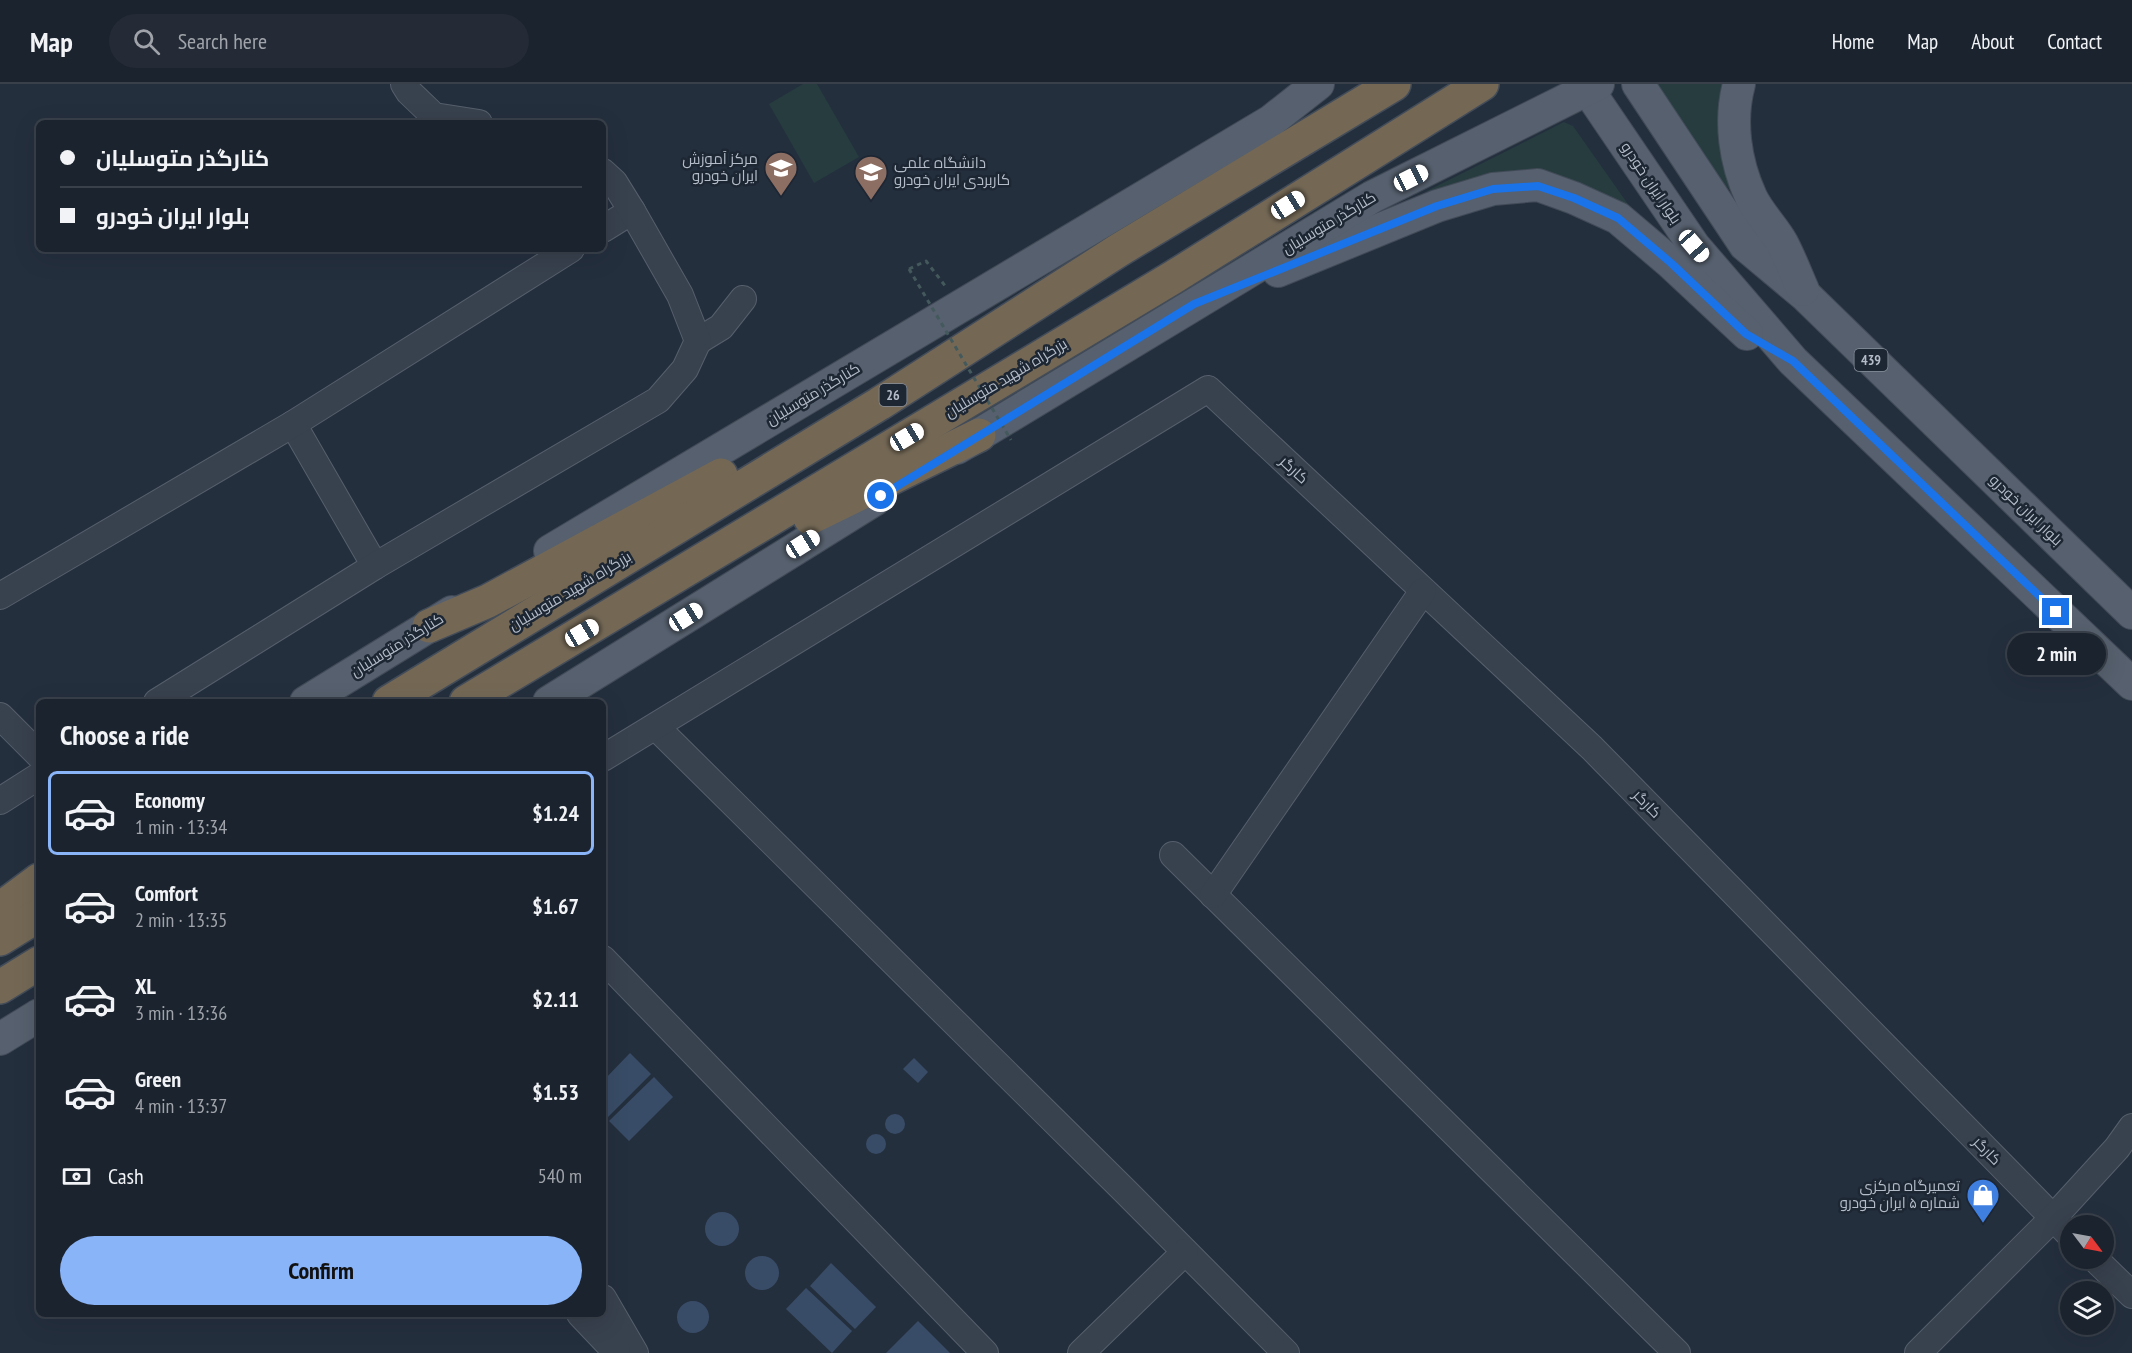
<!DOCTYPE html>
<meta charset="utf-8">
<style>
body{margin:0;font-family:"PT Sans Narrow",Cairo,sans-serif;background:#242b36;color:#f1f3f6;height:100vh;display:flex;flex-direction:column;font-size:22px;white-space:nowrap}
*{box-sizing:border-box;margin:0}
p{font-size:20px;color:#a0a4aa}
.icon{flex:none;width:33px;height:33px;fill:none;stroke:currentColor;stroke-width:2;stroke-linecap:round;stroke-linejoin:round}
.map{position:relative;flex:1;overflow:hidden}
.side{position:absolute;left:36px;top:615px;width:570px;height:618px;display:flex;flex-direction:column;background:#1b232e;border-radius:9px;box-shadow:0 6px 24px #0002,0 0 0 2px #39404a}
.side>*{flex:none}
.banner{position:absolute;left:36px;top:36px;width:570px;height:132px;border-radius:9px;box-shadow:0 6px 24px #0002,0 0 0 2px #39404a;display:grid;align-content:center;height:132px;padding:0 24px;background:#1b232e}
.needle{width:39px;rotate:122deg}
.controls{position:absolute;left:2060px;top:1131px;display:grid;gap:12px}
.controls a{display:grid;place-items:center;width:54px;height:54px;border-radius:50%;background:#1b232e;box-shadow:0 6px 24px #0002,0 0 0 2px #39404a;font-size:30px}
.end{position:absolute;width:27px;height:27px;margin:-14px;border:8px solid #1a73e8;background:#fff;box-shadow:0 0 0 3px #fff}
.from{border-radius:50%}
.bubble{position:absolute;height:42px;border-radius:21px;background:#1b232e;box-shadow:0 6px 24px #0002,0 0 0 2px #39404a;font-size:20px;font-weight:600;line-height:42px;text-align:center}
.car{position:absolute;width:18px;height:36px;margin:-18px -9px;border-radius:8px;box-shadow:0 0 4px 2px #0007;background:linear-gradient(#fff 24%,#345 0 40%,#fff 0 76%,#345 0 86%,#fff 0)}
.banner b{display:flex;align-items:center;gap:21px;height:57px;font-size:22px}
.banner b+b{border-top:2px solid #39404a}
.banner i{width:15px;height:15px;background:#f1f3f6}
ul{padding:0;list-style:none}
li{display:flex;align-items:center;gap:18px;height:84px;margin:0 12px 9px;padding:0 12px;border:3px solid transparent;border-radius:9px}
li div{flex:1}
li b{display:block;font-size:22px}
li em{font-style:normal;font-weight:600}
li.current{border-color:#8ab4f8}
li>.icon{width:54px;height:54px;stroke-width:1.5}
h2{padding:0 24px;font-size:27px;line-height:72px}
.pay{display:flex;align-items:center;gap:15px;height:66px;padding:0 24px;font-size:22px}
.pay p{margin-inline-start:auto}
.primary-button{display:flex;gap:12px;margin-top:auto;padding:12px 24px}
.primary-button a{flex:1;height:69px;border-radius:36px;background:#8ab4f8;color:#111;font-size:24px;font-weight:600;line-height:69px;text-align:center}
header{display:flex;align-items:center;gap:36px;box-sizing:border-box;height:84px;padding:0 30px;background:#1b232e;border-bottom:2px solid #39404a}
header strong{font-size:28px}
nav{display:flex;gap:33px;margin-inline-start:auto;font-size:21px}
.search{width:420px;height:54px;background:#242b36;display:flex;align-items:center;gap:15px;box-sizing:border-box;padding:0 21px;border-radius:33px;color:#a0a4aa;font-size:22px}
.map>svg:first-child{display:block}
</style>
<header>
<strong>Map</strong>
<div class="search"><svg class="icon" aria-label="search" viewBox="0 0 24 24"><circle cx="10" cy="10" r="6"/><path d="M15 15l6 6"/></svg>Search here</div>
<nav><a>Home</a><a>Map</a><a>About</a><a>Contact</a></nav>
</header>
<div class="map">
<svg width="2132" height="1269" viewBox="0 0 2132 1269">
<rect width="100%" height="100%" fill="#242f3e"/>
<g fill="#263c3f">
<path d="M 803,0 L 817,0 L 859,73 L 814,99 L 769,20 Z"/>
<path d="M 1651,0 L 1729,0 L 1732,108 L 1705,81 Z"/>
<path d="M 1564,38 L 1573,42 L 1649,150 L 1502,89 L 1425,108 Z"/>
</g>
<g fill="#394c67">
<path d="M 630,969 L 651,990 L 607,1034 L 603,1030 L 603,997 Z"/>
<path d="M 914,974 L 928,988 L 918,999 L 903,985 Z"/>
<path d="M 654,993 L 673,1013 L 629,1057 L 609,1037 Z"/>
<circle cx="895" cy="1040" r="10"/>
<circle cx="876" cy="1060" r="10"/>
<circle cx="722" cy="1145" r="17"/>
<circle cx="762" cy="1189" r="17"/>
<path d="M 831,1179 L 876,1223 L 855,1245 L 810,1202 Z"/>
<path d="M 806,1204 L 852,1247 L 832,1269 L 786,1225 Z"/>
<circle cx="693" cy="1233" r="16"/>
<path d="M 918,1237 L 950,1269 L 886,1269 Z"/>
</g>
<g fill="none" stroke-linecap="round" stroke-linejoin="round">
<g stroke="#565f6c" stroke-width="28">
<g id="minor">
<path d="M 404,0 L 409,8 L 434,32 L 479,39"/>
<path d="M 603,145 L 632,127"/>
<path d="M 698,257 L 721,243 L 743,215"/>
<path d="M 293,340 L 375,482"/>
<path d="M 0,512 L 293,340 L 571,165"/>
<path d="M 157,618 L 375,482 L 658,316 L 685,285 L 698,257 L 680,211 L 632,127 L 614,98 L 603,88"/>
<path d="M 0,632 L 39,671"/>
<path d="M 656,643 L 1125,1107 L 1286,1269"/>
<path d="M 603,674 L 1208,305 L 1592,664 L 2070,1151"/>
<path d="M 0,717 L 39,692"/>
<path d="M 1173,771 L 1677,1269"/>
<path d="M 1213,811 L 1423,507"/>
<path d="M 603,875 L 985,1269"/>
<path d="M 2094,1174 L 2132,1211"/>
<path d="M 603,1214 L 635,1269"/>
<path d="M 580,1230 L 617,1269"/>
<path d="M 1081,1269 L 1185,1168"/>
<path d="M 1918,1269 L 2053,1134 L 2117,1064 L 2132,1043"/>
</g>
</g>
<g stroke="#414a57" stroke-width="34">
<g id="major">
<path d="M 1584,0 L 1694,162 L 1793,277 L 2132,600"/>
<path d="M 1638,0 L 1745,161 L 1806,212 L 2132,529"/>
<path d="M 1739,0 C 1729,37 1735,78 1751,113 C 1759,130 1773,143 1782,159 C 1790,174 1796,190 1803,206"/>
<path d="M 1278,187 L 1437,122 L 1493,105 L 1538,101 L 1574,114 L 1618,134 L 1671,179 L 1747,250"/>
<path d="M 957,364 L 1372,113 L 1598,0"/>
<path d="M 550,467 L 1271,37 L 1318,0"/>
<path d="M 306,618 L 452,528"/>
<path d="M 549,618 L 874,416"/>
<path d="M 0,955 L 39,931"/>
</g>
</g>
<g stroke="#434c59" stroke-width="36">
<g id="highway">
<path d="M 810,434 L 979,351"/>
<path d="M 429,542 L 488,517 L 721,391"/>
<path d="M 389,618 L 879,320 L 1119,166 L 1394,0"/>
<path d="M 466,618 L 1172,194 L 1482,0"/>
<path d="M 0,825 L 39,796"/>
<path d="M 0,855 L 39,831"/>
<path d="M 0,903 L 39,879"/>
</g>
</g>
<path stroke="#44595c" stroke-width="3" stroke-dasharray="4.5 4.5" stroke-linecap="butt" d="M 909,185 L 926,177 L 946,203"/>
<use href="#minor" stroke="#38414e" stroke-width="26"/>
<use href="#major" stroke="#56606e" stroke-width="32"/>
<use href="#highway" stroke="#746855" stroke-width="33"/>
<path stroke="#44595c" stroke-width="3" stroke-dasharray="4.5 4.5" stroke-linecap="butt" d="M 909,185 L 1011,356"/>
</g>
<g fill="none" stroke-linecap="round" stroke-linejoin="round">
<path stroke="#1a73e8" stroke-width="8" d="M 881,412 L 1194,220 L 1437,122 L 1493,105 L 1538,102 L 1574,114 L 1618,134 L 1671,179 L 1746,250 L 1793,277 L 2056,528"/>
</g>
<defs>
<g id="university-pin" transform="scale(1.725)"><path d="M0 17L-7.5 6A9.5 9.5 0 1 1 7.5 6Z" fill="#8d6e63" stroke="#1d2633"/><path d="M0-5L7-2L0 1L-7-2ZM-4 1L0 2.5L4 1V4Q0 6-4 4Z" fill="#fff"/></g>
<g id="shop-pin" transform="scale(1.725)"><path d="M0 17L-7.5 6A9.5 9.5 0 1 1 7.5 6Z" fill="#3f7fe0" stroke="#1d2633"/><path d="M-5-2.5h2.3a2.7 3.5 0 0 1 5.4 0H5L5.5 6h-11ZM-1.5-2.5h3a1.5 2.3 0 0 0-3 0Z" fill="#fff"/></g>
</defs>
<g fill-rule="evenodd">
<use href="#university-pin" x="781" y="84"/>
<use href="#university-pin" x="871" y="88"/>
<use href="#shop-pin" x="1983" y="1111"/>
</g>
<g text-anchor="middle" stroke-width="5" stroke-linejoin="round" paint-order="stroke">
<g fill="#1d2633" stroke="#878f9c" stroke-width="1.5">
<rect x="1854.5" y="265" width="33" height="22" rx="4.5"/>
<rect x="879.5" y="300" width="27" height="22" rx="4.5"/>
</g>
<g font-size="14" font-weight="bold" fill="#b4bcc9">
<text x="1871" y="281">439</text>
<text x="893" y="316">26</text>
</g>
<g font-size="15" fill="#b4bcc9" stroke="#1d2633" text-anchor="end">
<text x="758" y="80">مرکز آموزش<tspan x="758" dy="17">ایران خودرو</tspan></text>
<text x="894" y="84" text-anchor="start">دانشگاه علمی<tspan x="894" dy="17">کاربردی ایران خودرو</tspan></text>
<text x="1960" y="1107">تعمیرگاه مرکزی<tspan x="1960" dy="17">شماره ۵ ایران خودرو</tspan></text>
</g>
<g font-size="15" fill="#b4bcc9" stroke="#1d2633">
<text transform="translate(1651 99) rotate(56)" y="5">بلوار ایران خودرو</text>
<text transform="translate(1329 139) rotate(-31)" y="5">کنارگذر متوسلیان</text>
<text transform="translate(1006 294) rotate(-31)" y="5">بزرگراه شهید متوسلیان</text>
<text transform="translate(813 310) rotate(-31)" y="5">کنارگذر متوسلیان</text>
<text transform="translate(1294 386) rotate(43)" y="5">کارگر</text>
<text transform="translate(2026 426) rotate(44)" y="5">بلوار ایران خودرو</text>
<text transform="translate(570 507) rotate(-31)" y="5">بزرگراه شهید متوسلیان</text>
<text transform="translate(397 561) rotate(-32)" y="5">کنارگذر متوسلیان</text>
<text transform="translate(1647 720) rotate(46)" y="5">کارگر</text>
<text transform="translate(1987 1067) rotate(46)" y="5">کارگر</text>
</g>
</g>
</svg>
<div class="controls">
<a><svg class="needle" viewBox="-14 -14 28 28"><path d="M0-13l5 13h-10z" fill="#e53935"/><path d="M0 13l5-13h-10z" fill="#a0a4aa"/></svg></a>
<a><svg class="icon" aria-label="layers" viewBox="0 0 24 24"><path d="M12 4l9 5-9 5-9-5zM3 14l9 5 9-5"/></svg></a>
</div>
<i class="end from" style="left:881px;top:412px"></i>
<i class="end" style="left:2056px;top:528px"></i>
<div class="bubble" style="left:2007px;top:549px;width:99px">2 min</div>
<i class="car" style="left:1411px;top:94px;rotate:63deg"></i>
<i class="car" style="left:1288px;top:121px;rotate:58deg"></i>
<i class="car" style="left:1694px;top:162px;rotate:139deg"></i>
<i class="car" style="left:907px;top:353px;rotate:59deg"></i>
<i class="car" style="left:803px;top:460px;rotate:58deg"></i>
<i class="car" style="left:686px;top:533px;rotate:58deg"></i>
<i class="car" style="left:582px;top:549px;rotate:59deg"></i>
<div class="banner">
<b><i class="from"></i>کنارگذر متوسلیان</b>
<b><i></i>بلوار ایران خودرو</b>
</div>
<section class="side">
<h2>Choose a ride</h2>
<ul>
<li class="current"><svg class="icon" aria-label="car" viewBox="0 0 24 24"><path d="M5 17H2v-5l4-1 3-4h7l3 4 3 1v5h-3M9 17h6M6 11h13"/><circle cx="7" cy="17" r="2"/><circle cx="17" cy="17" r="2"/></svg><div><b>Economy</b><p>1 min · 13:34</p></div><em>$1.24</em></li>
<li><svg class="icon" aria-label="car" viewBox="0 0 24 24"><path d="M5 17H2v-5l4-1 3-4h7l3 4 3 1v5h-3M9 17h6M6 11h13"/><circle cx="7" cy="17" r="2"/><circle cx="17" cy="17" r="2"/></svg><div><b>Comfort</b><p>2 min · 13:35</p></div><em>$1.67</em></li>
<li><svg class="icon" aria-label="car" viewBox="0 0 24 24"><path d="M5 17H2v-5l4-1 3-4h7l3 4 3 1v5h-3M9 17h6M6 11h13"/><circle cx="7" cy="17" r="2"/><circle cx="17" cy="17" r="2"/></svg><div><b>XL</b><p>3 min · 13:36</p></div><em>$2.11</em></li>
<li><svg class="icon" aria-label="car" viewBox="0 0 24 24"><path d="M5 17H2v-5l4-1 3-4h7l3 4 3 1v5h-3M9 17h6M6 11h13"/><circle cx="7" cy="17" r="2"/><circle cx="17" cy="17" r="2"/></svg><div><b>Green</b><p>4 min · 13:37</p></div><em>$1.53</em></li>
</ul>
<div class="pay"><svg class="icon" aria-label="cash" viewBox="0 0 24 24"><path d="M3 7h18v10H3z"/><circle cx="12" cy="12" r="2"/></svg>Cash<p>540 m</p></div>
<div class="primary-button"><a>Confirm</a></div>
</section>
</div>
